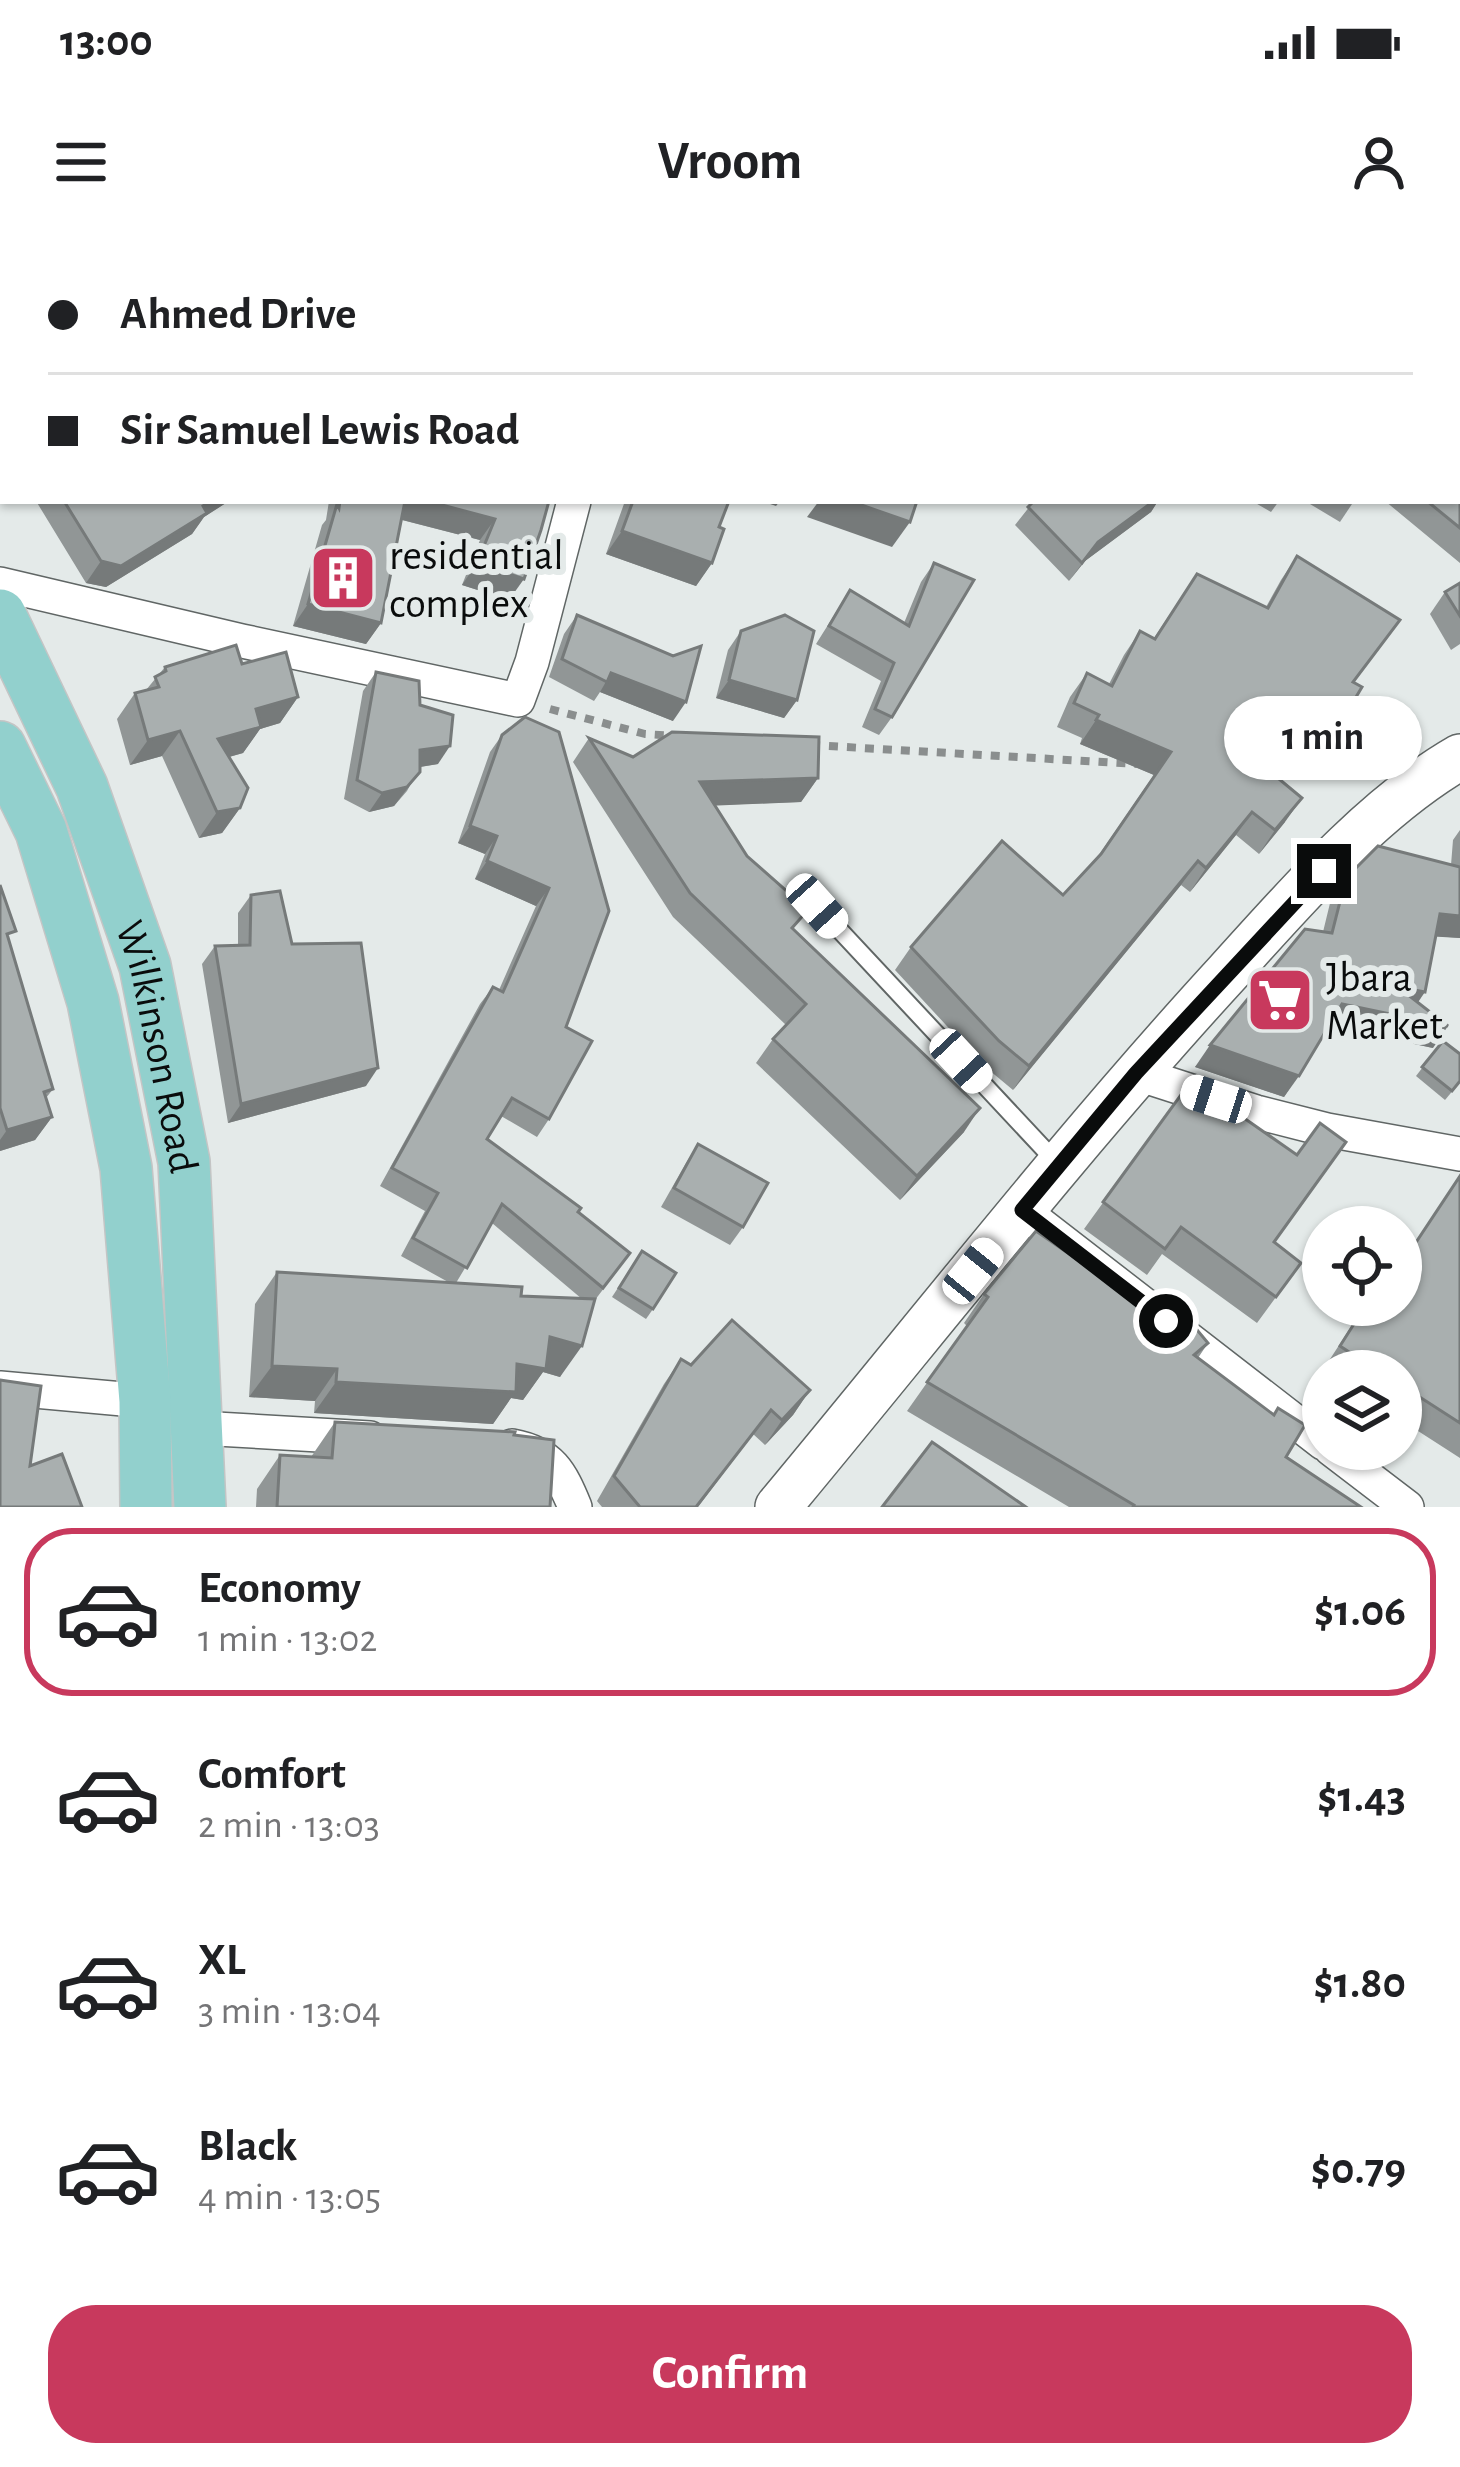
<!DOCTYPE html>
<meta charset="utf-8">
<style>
body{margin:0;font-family:"Alegreya Sans",sans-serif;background:#f6f6f6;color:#202124;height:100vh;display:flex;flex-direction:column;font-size:45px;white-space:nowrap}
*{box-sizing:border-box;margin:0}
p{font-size:39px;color:#757577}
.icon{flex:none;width:66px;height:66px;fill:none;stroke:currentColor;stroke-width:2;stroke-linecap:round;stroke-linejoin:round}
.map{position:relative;height:1267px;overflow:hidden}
.details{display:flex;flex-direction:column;background:#fff;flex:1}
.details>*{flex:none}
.hud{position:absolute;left:0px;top:0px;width:1461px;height:264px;box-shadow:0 3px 9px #0004;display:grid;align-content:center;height:264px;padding:0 48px;background:#fff}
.controls{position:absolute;left:1302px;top:966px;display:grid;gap:24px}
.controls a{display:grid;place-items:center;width:120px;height:120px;border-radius:50%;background:#fff;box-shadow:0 3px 9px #0004;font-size:60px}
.end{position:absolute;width:54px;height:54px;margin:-27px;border:15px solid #0a0c0c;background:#fff;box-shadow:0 0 0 6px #fff}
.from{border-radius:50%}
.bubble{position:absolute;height:84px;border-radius:42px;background:#fff;box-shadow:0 3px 9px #0004;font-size:39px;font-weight:700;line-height:84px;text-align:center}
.car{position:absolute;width:36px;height:72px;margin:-36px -18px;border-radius:15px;box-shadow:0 0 9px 3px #0007;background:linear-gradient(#fff 24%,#345 0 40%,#fff 0 76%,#345 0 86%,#fff 0)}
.hud b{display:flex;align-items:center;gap:42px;height:114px;font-size:45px}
.hud b+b{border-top:3px solid #e0e0e0}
.hud i{width:30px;height:30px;background:#202124}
ul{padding:21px 0 0;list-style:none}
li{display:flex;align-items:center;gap:36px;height:168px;margin:0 24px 18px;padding:0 24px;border:6px solid transparent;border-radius:48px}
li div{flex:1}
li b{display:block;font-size:45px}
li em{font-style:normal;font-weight:700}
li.on{border-color:#c8395d}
li>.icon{width:108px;height:108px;stroke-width:1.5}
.button{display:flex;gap:24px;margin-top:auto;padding:24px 48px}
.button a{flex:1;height:138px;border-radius:48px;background:#c8395d;color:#fff;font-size:48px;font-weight:700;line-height:138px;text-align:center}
.status{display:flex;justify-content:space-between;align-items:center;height:84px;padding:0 60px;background:#fff;direction:ltr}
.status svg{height:33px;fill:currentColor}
header{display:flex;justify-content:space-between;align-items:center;height:156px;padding:0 48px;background:#fff;font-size:54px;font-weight:700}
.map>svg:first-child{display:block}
</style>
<div class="status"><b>13:00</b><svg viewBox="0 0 49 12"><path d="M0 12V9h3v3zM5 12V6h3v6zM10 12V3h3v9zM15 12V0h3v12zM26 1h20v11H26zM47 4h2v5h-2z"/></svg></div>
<header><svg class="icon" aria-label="menu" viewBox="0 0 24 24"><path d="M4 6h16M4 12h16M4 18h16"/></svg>Vroom<svg class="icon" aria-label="person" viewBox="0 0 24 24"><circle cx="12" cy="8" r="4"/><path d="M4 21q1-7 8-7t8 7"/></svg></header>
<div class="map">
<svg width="1460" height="1267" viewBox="0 0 1460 1267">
<rect width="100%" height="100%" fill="#e4eae9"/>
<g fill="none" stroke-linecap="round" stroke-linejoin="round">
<g stroke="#606665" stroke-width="20">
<path id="lane" d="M 817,666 L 1058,924"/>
</g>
<g stroke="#606665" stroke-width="36">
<g id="street">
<path d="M 1340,3 L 1341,0"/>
<path d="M 0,344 L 242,401 L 518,460 L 532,422 L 574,261"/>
<path d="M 1135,833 L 1256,872 L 1327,890 L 1460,914"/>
<path d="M 1022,970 L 1323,1203"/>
<path d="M 0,1148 L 145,1161"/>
<path d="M 199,1188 L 370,1198"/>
<path d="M 512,1206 C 551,1213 561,1233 575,1267"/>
<path d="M 1331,1209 L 1407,1267"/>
</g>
</g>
<g stroke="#606665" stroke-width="48">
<path id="secondary" d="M 778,1267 C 927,1088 1070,904 1228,732 C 1295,658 1373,567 1460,517"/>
</g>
<g stroke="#c4c5c5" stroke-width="54">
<g id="primary">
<path id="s1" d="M 0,375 L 82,547 L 145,726 L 184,922 L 200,1267"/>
<path d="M 0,507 L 41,591 L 93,762 L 126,928 L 145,1161 L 146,1267"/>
</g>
</g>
<g stroke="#8a8e8e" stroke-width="8" stroke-dasharray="9 9" stroke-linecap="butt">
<path d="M 550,469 L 645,494 L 676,496"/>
<path d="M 811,505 L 1137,524"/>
<path d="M 1284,530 L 1365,534"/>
</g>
<use href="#lane" stroke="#fff" stroke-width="16"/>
<use href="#street" stroke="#fff" stroke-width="33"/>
<use href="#secondary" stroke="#fff" stroke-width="45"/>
<use href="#primary" stroke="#92d0cd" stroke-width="51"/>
</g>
<g fill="#919696" fill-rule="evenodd">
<path d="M 99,0 L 322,0 L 325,3 L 101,3 Z"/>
<path d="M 0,40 L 3,44 L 3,254 L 0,257 Z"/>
<path d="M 1458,154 L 1460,156 L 1460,323 L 1385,261 L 1458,261 Z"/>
<path d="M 36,261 L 229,261 L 204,277 L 192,294 L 106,347 L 86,343 Z"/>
<path d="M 329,261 L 549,261 L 509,360 L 462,345 L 480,300 L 402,280 L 381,383 L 366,404 L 293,386 L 322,285 L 326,280 Z"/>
<path d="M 625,261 L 729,261 L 719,287 L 712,323 L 696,346 L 606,314 Z"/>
<path d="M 1034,261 L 1158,261 L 1151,272 L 1085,321 L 1069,341 L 1015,285 Z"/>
<path d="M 1252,261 L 1279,261 L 1271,272 Z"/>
<path d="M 1305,261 L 1354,261 L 1340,282 Z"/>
<path d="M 1297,316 L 1354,443 L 1335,492 L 1318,516 L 1301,515 L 1280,541 L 1285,582 L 1259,614 L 1236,595 L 1190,652 L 1181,645 L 1013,850 L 983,825 L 895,730 L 911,707 L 1063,655 L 1099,615 L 1154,535 L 1080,504 L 1082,498 L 1057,487 L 1070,457 L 1087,433 L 1109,444 L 1124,415 L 1140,391 L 1154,398 L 1197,334 L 1266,367 L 1281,340 Z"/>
<path d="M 934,323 L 892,477 L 879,495 L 862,487 L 881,441 L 816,404 L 850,350 L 904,383 L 921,342 Z"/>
<path d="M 1460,343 L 1460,404 L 1451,410 L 1430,374 L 1445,352 Z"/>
<path d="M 577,375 L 673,416 L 673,481 L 600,452 L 594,461 L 549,437 L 564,394 Z"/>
<path d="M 741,391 L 797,460 L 784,478 L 716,458 L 728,410 Z"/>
<path d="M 242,424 L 298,457 L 280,483 L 260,489 L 243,513 L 229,517 L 240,568 L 222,593 L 199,598 L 162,516 L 130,525 L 117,479 L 135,453 L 146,450 L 165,427 Z"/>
<path d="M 376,432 L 420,465 L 438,524 L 420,527 L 407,551 L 394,566 L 369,572 L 344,559 L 363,451 Z"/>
<path d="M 525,477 L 566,787 L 549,879 L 537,897 L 501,876 L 487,899 L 578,972 L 617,1031 L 595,1060 L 560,1137 L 543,1132 L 523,1160 L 511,1158 L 493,1184 L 314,1173 L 315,1161 L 249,1157 L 255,1064 L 277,1032 L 450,1043 L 401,1016 L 425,971 L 380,946 L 480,764 L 493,747 L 499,750 L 536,666 L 475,639 L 485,614 L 458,603 L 490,512 L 502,495 ZM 492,983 L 582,1059 L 521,1056 L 456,1043 Z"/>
<path d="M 589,498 L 633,517 L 818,538 L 801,562 L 715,565 L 794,690 L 964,892 L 900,960 L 756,823 L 773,799 L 786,785 L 673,677 L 573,522 Z"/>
<path d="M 1460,590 L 1460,698 L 1436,696 L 1418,762 L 1433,808 L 1329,786 L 1284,857 L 1195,827 L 1323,692 L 1331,659 L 1346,638 L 1451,625 L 1453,600 Z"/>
<path d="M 0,645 L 9,701 L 53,849 L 46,858 L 52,877 L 35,900 L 0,911 Z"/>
<path d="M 251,655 L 292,704 L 366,846 L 228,883 L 202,724 L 215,706 L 238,705 L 238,673 Z"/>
<path d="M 1443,801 L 1460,842 L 1445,860 L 1416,836 Z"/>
<path d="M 1191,841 L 1274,1003 L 1301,1023 L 1257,1083 L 1162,1014 L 1147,1035 L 1084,989 Z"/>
<path d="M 698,904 L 743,987 L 730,1005 L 661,967 L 686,923 Z"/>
<path d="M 1460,936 L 1460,1218 L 1401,1180 L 1401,1131 L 1323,1130 L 1365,1065 L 1401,1065 Z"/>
<path d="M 642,1011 L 653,1069 L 646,1079 L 612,1057 Z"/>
<path d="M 984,1054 L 1163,1079 L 1208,1103 L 1198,1118 L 1286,1217 L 1361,1267 L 1069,1267 L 907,1171 L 967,1086 L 964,1083 Z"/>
<path d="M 681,1119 L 691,1125 L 810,1150 L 793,1175 L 765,1205 L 753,1194 L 698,1267 L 602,1267 L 597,1261 L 664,1144 Z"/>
<path d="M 335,1182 L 514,1195 L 550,1267 L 256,1267 L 257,1249 L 280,1215 L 311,1217 Z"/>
</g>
<g fill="#767a7a">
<path d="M 690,0 L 713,0 L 711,3 L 688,3 Z"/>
<path d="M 210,261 L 229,261 L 204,277 L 192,294 L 106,347 L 86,343 L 101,321 Z"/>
<path d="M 403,261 L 427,261 L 495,279 L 480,300 L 391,277 Z"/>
<path d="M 761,261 L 780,261 L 776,266 Z"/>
<path d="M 819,261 L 850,261 L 910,282 L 892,307 L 807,277 Z"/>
<path d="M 1154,261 L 1158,261 L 1151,272 L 1085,321 L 1069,341 L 1098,302 Z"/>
<path d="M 622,291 L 712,323 L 696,346 L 606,314 Z"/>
<path d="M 477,323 L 524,339 L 509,360 L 462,345 Z"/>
<path d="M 308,364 L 381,383 L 366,404 L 293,386 Z"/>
<path d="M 611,433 L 686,462 L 673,481 L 600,452 Z"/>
<path d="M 729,440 L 797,460 L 784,478 L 716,458 Z"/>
<path d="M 298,457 L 280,483 L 260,489 L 243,513 L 200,525 L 218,499 L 256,469 Z"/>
<path d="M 1096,480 L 1171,512 L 1154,535 L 1080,504 Z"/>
<path d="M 180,491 L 162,516 L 130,525 L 148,500 Z"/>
<path d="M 1318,491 L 1335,492 L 1318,516 L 1301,515 L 1262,563 Z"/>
<path d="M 450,506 L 438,524 L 407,529 L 420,510 Z"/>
<path d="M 420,532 L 394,566 L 369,572 L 382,553 Z"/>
<path d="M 818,538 L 801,562 L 683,567 L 700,542 Z"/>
<path d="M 1302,558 L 1285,582 L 1259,614 L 1275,590 Z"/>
<path d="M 240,568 L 222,593 L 199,598 L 217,572 Z"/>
<path d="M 1252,572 L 1236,595 L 1190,652 L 1206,628 Z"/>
<path d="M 470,586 L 497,596 L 485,614 L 458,603 Z"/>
<path d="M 487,621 L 549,648 L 536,666 L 475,639 Z"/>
<path d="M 1198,621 L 1181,645 L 1013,850 L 1029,826 Z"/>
<path d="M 1440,674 L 1460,676 L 1460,698 L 1425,696 Z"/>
<path d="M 1398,747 L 1425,752 L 1410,774 Z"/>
<path d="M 1342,764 L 1448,786 L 1433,808 L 1327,785 Z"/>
<path d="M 1210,805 L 1299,836 L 1284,857 L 1195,827 Z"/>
<path d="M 378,828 L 366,846 L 228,883 L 241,864 Z"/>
<path d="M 980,868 L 964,892 L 900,960 L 917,936 Z"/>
<path d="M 52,877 L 35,900 L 0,911 L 0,900 L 7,890 Z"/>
<path d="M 550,1097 L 582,1106 L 560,1137 L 543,1132 L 523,1160 L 511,1158 L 493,1184 L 314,1173 L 336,1142 L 517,1124 Z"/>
<path d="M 272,1126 L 337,1129 L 315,1161 L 249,1157 Z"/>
<path d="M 810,1150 L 793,1175 L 765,1205 L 782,1180 Z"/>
</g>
<g fill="#a9afaf" stroke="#767a7a" stroke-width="3">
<path d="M 130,0 L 322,0 L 325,3 L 132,3 Z"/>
<path d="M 395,0 L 496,0 L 502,3 L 394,3 Z"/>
<rect x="716" y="0" width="102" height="3"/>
<path d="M 950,0 L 1000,0 L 1000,3 L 951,3 Z"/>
<path d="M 1229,0 L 1271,0 L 1269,3 L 1229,3 Z"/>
<path d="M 0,40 L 3,44 L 3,229 L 0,225 Z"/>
<path d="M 1458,90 L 1460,93 L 1460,152 L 1458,154 L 1460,156 L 1460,288 L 1427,261 L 1458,261 Z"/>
<path d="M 64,261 L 210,261 L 203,266 L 207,273 L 121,326 L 101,321 Z"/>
<path d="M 340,261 L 405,261 L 381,383 L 308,364 L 337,264 L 339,268 Z"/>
<path d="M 427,261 L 549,261 L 541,290 L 524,339 L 477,323 L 495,279 Z"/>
<path d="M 633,261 L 729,261 L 719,287 L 724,289 L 712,323 L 622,291 Z"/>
<path d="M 850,261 L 917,261 L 910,282 Z"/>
<path d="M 1034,261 L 1154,261 L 1098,302 L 1082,323 L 1028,267 Z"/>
<path d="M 1297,316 L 1400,380 L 1353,442 L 1362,447 L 1335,492 L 1318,491 L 1279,539 L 1302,558 L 1275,590 L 1252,572 L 1206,628 L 1198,621 L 1029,826 L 999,801 L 911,707 L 1002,601 L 1063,655 L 1101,614 L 1171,512 L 1096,480 L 1099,475 L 1074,463 L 1087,433 L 1112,446 L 1140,391 L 1155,399 L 1197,334 L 1268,368 Z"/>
<path d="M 934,323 L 974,340 L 892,477 L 875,469 L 894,423 L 829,386 L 850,350 L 909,386 Z"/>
<path d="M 1460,343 L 1460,376 L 1445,352 Z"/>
<path d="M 577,375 L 673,416 L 701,406 L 686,462 L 611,433 L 607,442 L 562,419 Z"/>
<path d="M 785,375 L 814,391 L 797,460 L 729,440 L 741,391 Z"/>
<path d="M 236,405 L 242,424 L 286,412 L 298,457 L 256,469 L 261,487 L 218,499 L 248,548 L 240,568 L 217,572 L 180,491 L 148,500 L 135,453 L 159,447 L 155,437 L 166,431 L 165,427 Z"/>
<path d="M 376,432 L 419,441 L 420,465 L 453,475 L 450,506 L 420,510 L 420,532 L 407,547 L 382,553 L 357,540 Z"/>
<path d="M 525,477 L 559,492 L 609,671 L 566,787 L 592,801 L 549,879 L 512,858 L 487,899 L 581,968 L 578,972 L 630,1013 L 603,1048 L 502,964 L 467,1028 L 413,998 L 438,953 L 392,928 L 493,747 L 503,752 L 549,648 L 487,621 L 497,596 L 470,586 L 502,495 Z"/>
<path d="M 672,492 L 819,497 L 818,538 L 700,542 L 747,616 L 808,670 L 792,688 L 980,868 L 917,936 L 773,799 L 806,764 L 690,653 L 589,498 L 633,517 Z"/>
<path d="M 1378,606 L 1460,627 L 1460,676 L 1440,674 L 1425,752 L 1398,747 L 1448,786 L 1342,764 L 1299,836 L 1210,805 L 1305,689 L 1332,693 L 1346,638 Z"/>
<path d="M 0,645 L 16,691 L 7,694 L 53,849 L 44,852 L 52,877 L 7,890 L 0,868 Z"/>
<path d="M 280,651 L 292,704 L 361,703 L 378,828 L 241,864 L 215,706 L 250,705 L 251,655 Z"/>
<path d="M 1443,801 L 1460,814 L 1460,841 L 1452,851 L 1422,827 Z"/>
<path d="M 1191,841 L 1297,915 L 1320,883 L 1346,902 L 1274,1002 L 1301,1023 L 1276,1057 L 1181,987 L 1165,1009 L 1103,962 Z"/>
<path d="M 698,904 L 768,943 L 743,987 L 674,948 Z"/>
<path d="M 1460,936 L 1460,1183 L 1401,1145 L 1401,1131 L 1378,1131 L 1340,1106 L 1366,1065 L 1401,1065 L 1401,1025 Z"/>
<path d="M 1036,991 L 1163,1079 L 1174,1069 L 1193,1085 L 1208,1103 L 1194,1115 L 1274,1175 L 1278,1168 L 1305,1185 L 1286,1217 L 1361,1267 L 1133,1267 L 1134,1265 L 927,1142 L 988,1057 L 984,1054 Z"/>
<path d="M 642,1011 L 676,1033 L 653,1069 L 619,1048 Z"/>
<path d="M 277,1032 L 522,1047 L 521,1056 L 595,1059 L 582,1106 L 550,1097 L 546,1129 L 517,1124 L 516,1152 L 336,1142 L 337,1129 L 272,1126 Z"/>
<path d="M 732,1080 L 810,1150 L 782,1180 L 771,1170 L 696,1267 L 640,1267 L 614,1236 L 681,1119 L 691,1125 Z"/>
<path d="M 0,1140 L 41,1146 L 30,1226 L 62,1214 L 82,1267 L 0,1267 Z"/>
<path d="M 335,1182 L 515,1192 L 514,1195 L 554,1200 L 550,1267 L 277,1267 L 280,1215 L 332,1218 Z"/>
<path d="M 932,1202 L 1026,1267 L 882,1267 Z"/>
</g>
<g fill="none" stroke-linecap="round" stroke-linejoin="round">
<path stroke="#0a0c0c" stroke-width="15" d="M 1166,1081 L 1022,970 L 1136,833 L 1324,631"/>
</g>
<defs>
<g id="building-square" transform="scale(3.45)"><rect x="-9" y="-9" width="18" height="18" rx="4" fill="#c8395d" stroke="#e4eae9"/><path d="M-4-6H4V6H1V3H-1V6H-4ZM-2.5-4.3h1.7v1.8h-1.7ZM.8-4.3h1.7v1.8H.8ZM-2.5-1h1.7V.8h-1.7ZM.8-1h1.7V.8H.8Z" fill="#fff"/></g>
<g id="supermarket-square" transform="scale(3.45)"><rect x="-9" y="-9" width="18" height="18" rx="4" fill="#c8395d" stroke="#e4eae9"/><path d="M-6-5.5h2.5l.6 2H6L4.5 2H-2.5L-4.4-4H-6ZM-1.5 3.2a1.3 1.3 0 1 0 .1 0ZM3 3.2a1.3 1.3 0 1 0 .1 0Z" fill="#fff"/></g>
</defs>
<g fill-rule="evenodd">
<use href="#building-square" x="343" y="338"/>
<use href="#supermarket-square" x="1280" y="760"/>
</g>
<g text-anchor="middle" stroke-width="12" stroke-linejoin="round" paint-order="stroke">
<g font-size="42" fill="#0a0c0c" stroke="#e4eae9" text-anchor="start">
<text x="389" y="329">residential<tspan x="389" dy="48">complex</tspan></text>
<text x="1326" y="751">Jbara<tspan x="1326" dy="48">Market</tspan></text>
</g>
<g font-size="42" fill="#0a0c0c" stroke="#e4eae9">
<text dy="15" stroke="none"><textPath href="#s1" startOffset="462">Wilkinson Road</textPath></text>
</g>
</g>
</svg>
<div class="controls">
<a><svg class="icon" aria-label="locate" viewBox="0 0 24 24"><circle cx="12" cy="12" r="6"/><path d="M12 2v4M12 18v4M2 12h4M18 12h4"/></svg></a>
<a><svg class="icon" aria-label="layers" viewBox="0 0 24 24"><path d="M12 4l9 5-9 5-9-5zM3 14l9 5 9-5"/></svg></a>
</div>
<i class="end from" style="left:1166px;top:1081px"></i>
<i class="end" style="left:1324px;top:631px"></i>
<div class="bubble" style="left:1224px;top:456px;width:198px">1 min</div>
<i class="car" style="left:817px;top:666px;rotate:138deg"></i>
<i class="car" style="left:961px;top:821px;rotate:137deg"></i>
<i class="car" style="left:1216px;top:859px;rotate:288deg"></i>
<i class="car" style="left:973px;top:1031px;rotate:39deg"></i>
<div class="hud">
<b><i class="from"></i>Ahmed Drive</b>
<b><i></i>Sir Samuel Lewis Road</b>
</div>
</div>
<section class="details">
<ul>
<li class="on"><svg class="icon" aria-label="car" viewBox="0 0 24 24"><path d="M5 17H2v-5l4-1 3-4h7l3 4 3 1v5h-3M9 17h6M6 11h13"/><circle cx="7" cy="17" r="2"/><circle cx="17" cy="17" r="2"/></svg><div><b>Economy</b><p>1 min · 13:02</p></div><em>$1.06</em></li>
<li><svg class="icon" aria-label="car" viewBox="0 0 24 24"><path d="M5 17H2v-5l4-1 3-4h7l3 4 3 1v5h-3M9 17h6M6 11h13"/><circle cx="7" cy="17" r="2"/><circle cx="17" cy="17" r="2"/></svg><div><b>Comfort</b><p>2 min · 13:03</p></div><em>$1.43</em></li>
<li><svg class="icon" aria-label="car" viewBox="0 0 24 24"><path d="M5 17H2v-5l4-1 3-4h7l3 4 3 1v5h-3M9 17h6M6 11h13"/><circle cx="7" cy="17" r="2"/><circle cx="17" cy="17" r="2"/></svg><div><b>XL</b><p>3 min · 13:04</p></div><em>$1.80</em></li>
<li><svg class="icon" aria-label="car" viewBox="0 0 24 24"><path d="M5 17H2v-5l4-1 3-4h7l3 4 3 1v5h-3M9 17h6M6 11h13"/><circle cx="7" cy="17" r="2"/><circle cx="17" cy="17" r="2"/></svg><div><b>Black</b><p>4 min · 13:05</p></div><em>$0.79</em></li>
</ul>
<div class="button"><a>Confirm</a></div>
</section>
